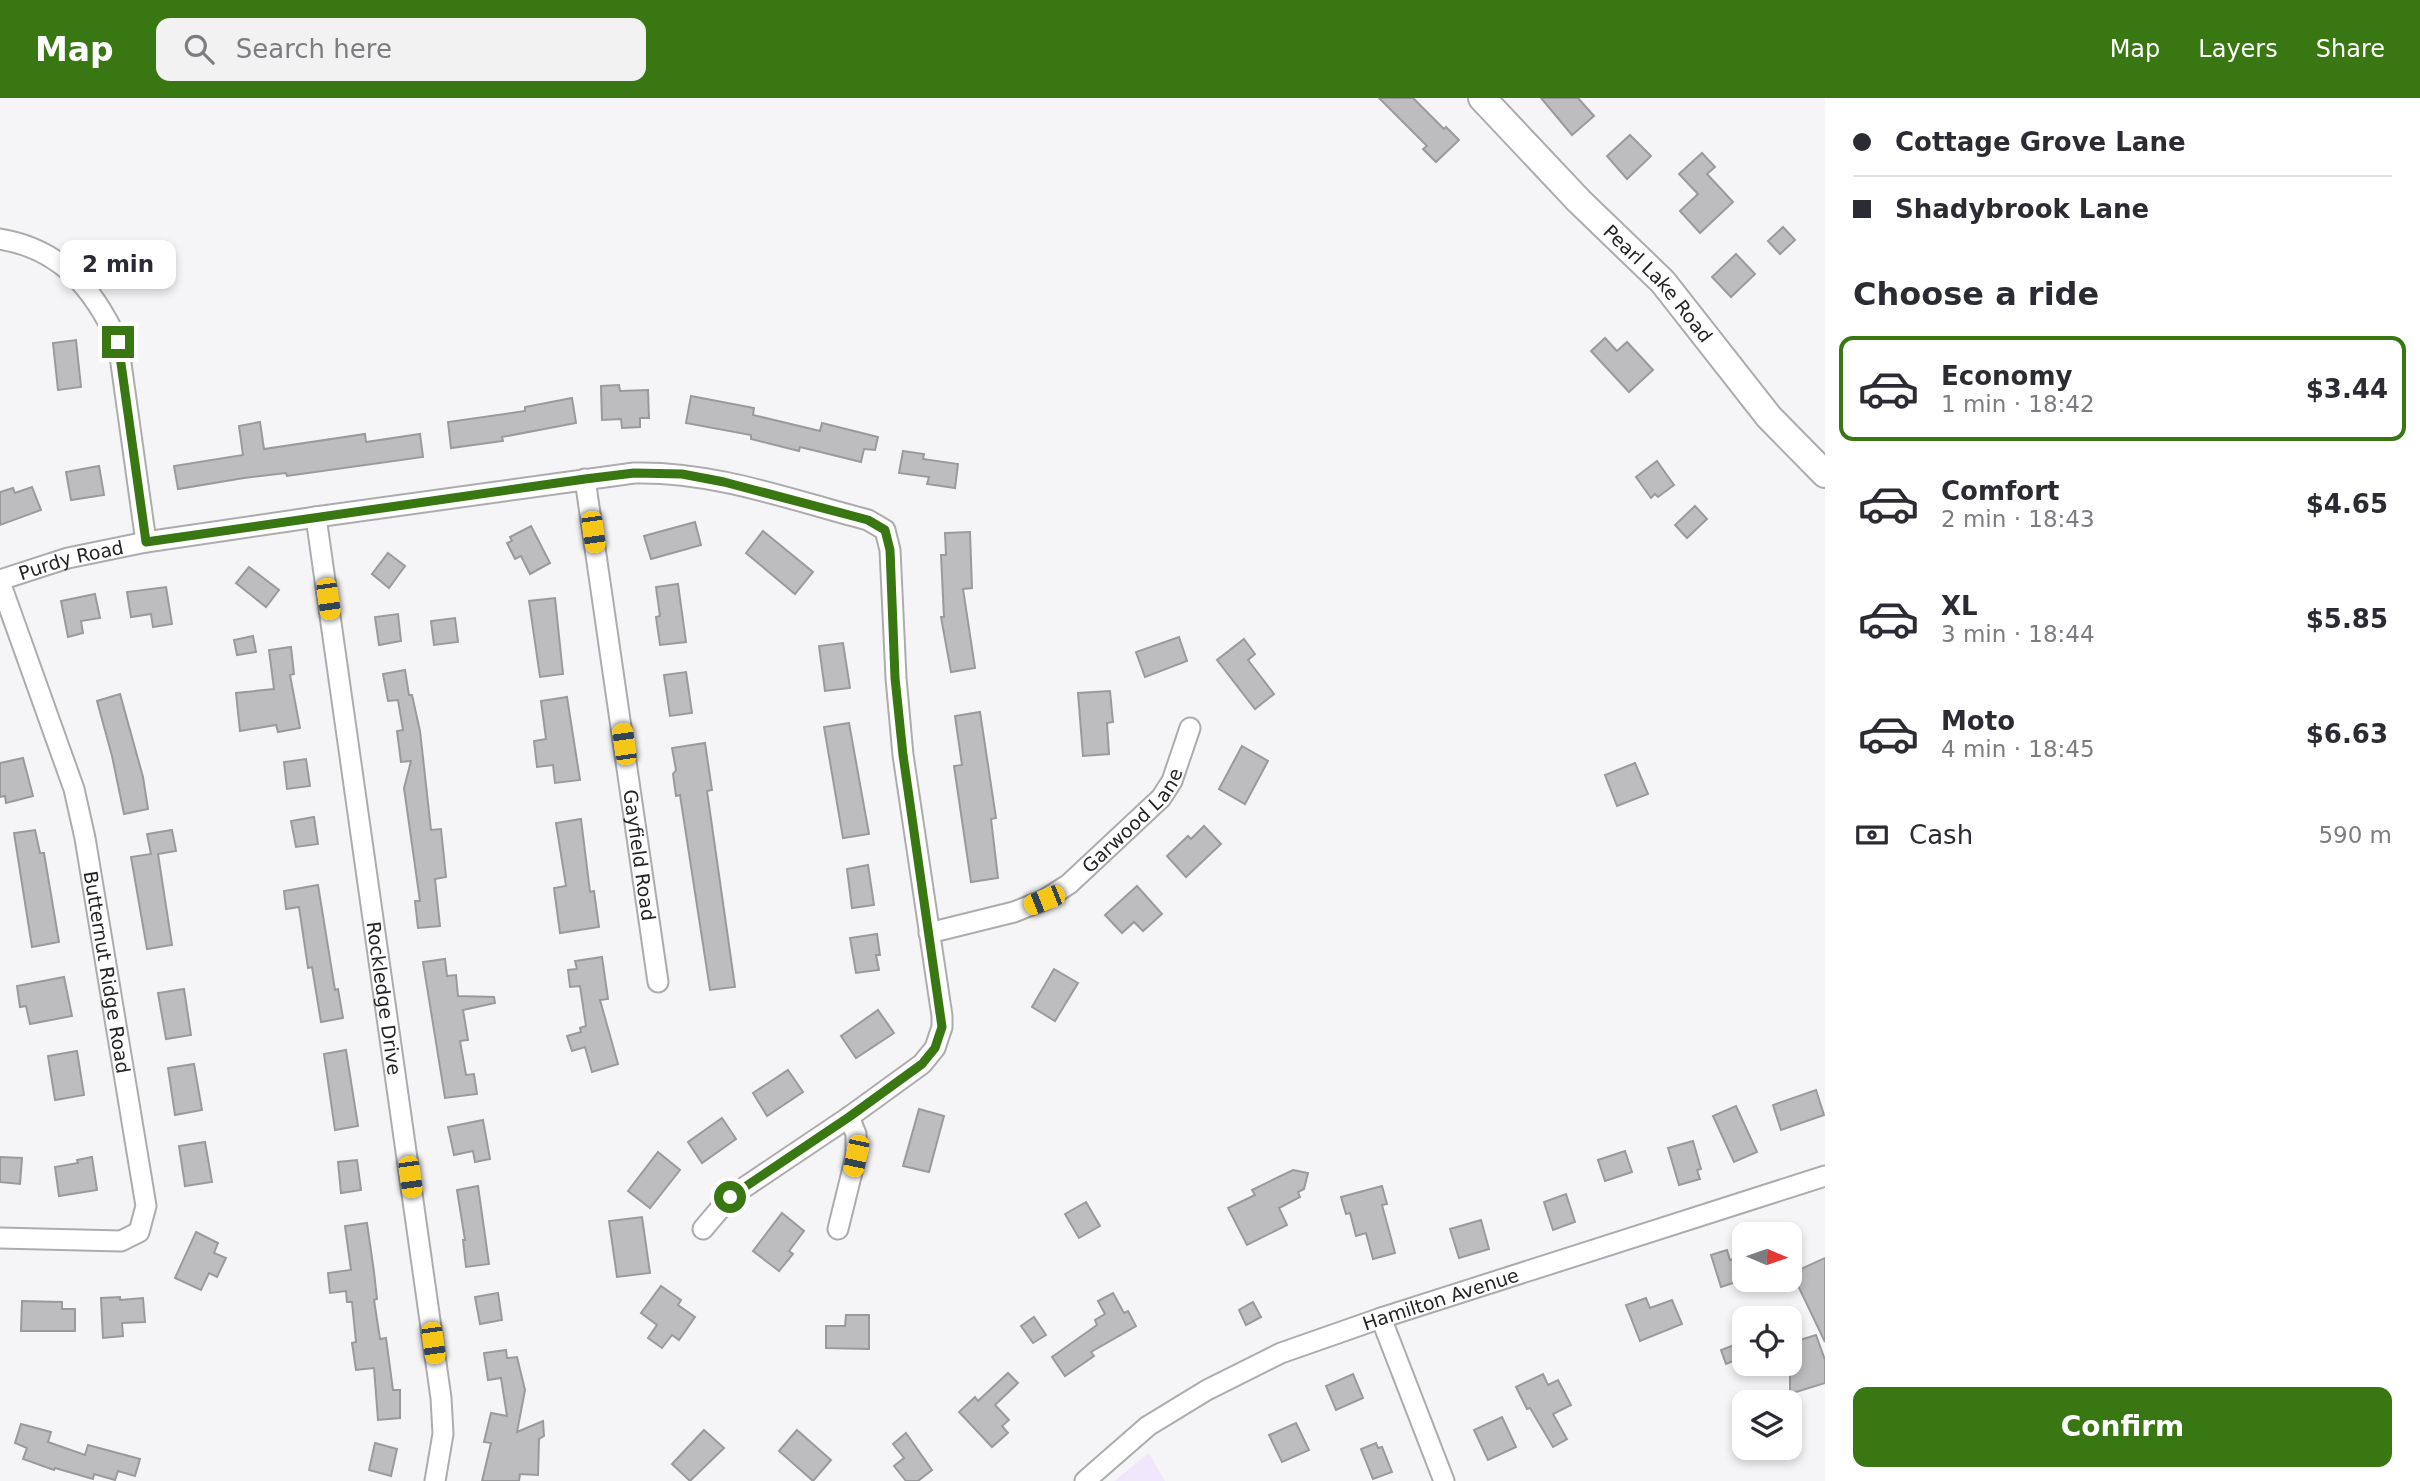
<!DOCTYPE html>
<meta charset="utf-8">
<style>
body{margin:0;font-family:"DejaVu Sans",sans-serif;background:#f2f2f3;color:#2b2b33;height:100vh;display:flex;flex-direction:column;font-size:26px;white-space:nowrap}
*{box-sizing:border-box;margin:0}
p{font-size:23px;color:#7c7c81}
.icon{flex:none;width:38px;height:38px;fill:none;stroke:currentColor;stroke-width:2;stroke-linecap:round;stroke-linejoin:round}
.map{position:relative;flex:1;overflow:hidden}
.panel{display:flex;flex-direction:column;background:#fff;width:595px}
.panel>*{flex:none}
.guide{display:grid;align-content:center;height:154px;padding:0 28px;background:#fff}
.needle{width:46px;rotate:92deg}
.tools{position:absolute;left:1732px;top:1124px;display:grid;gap:14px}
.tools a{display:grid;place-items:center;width:70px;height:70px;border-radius:14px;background:#fff;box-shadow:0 4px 10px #0003;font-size:35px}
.end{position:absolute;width:32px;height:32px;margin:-16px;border:9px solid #397712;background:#fff;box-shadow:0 0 0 4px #fff}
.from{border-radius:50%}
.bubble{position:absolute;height:49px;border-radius:14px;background:#fff;box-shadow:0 4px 10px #0003;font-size:23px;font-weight:700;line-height:49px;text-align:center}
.car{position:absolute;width:21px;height:42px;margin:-21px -10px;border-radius:9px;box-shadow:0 0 5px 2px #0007;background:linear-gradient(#f5c518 24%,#345 0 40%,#f5c518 0 76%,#345 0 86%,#f5c518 0)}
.guide b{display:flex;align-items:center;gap:24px;height:66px;font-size:26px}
.guide b+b{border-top:2px solid #e1e1e2}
.guide i{width:18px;height:18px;background:#2b2b33}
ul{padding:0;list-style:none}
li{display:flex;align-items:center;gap:21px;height:105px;margin:0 14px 10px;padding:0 14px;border:4px solid transparent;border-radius:14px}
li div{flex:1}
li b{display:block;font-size:26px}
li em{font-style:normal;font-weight:700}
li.current{border-color:#397712}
li>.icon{width:63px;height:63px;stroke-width:1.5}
h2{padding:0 28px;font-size:32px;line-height:84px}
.pay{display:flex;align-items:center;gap:18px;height:77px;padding:0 28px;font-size:26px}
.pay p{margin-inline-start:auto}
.action{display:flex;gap:14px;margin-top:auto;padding:14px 28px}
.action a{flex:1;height:80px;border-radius:14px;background:#397712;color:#fff;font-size:28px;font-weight:700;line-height:80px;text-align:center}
header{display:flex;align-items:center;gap:42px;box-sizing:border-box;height:98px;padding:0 35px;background:#397712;color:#fff}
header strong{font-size:33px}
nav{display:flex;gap:38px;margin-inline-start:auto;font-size:24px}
.search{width:490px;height:63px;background:#f2f2f3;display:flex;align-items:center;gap:18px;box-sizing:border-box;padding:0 24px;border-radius:14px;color:#7c7c81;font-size:26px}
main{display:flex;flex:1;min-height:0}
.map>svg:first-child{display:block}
</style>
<header>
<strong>Map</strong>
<div class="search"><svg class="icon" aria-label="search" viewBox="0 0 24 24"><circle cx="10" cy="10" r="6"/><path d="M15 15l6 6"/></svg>Search here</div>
<nav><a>Map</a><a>Layers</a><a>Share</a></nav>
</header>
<main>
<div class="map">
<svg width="1825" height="1383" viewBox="0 0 1825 1383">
<rect width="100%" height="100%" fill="#f5f5f7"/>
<path fill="#f1e7fc" d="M 1149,1355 L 1165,1383 L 1115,1383 L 1118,1380 Z"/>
<g fill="#bdbdbf" stroke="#9a9a9c" stroke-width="2">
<path d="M 1379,0 L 1413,0 L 1444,31 L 1446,29 L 1459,42 L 1436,64 L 1423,51 L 1427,48 Z"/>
<path d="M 1541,0 L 1578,0 L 1594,18 L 1572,37 Z"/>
<path d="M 1630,37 L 1651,58 L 1627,81 L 1607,58 Z"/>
<path d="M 1702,55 L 1715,69 L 1707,76 L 1733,104 L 1700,135 L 1680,113 L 1698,96 L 1679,76 Z"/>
<path d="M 1783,129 L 1795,142 L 1780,156 L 1768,143 Z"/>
<path d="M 1736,156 L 1755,176 L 1731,199 L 1712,179 Z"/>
<path d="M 1605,240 L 1617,253 L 1627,244 L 1653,272 L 1629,294 L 1591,253 Z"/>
<path d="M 76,242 L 81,289 L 58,292 L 53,245 Z"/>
<path d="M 619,287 L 620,293 L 648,292 L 649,320 L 640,320 L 640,329 L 622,330 L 621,321 L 602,322 L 601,288 Z"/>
<path d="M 691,298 L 754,310 L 753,317 L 820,333 L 822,325 L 878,339 L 875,352 L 864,351 L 861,364 L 800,349 L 799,353 L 751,341 L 751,337 L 686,325 Z"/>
<path d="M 572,300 L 576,325 L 502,339 L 503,343 L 451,350 L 448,324 L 525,313 L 525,309 Z"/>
<path d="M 260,324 L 264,351 L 365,336 L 366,344 L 420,336 L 423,359 L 287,378 L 286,375 L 244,380 L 178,391 L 174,368 L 243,357 L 239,328 Z"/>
<path d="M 903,353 L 924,356 L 923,361 L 958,366 L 955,390 L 927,386 L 929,379 L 899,375 Z"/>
<path d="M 1657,363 L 1674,387 L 1658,399 L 1655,396 L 1651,400 L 1636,379 Z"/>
<path d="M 99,368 L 104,397 L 71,402 L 66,374 Z"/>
<path d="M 32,389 L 41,412 L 0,427 L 0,394 L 13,390 L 15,395 Z"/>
<path d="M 1695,408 L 1707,421 L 1687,440 L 1675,427 Z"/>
<path d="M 695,424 L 701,447 L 651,461 L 644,438 Z"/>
<path d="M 531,428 L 550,465 L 530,476 L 521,458 L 515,461 L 507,445 L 512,443 L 510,439 Z"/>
<path d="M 763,433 L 813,474 L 795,496 L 746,455 Z"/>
<path d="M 970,434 L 972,490 L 963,491 L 975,570 L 951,574 L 941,519 L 944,519 L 941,457 L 946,457 L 945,435 Z"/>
<path d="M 388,455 L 405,468 L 389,490 L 372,476 Z"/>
<path d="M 249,469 L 279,492 L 266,509 L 236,485 Z"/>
<path d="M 678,486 L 686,544 L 660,547 L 656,519 L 660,518 L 656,489 Z"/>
<path d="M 166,489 L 172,526 L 153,529 L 151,516 L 131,519 L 127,494 Z"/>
<path d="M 95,496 L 100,520 L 81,523 L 83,535 L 68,539 L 61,503 Z"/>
<path d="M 555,500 L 563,576 L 540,579 L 529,503 Z"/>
<path d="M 398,516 L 401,543 L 379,547 L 375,519 Z"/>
<path d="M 455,520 L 458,544 L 434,547 L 431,523 Z"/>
<path d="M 253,538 L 256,554 L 237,557 L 234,542 Z"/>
<path d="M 1179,539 L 1187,563 L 1145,579 L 1136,554 Z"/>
<path d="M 1244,541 L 1255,556 L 1248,562 L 1274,596 L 1255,611 L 1217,562 Z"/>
<path d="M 843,545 L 850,590 L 825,593 L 819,548 Z"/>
<path d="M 291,549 L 294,576 L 290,577 L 300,630 L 278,634 L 276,627 L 240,633 L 236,595 L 274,591 L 269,552 Z"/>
<path d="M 405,572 L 409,597 L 412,597 L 420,633 L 431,732 L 441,731 L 446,779 L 435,781 L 440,828 L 418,830 L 415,803 L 420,803 L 404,690 L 411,663 L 401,664 L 397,633 L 403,632 L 398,602 L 388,603 L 383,576 Z"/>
<path d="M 686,574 L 692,615 L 670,618 L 664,577 Z"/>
<path d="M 1110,593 L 1113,624 L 1107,625 L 1109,656 L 1083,658 L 1078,595 Z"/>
<path d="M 120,596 L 143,679 L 148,711 L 124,716 L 112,658 L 97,603 Z"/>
<path d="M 567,599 L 580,682 L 555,685 L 553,667 L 537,669 L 534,643 L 546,641 L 541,603 Z"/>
<path d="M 980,614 L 996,720 L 991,721 L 998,780 L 971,784 L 954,668 L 962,667 L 955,618 Z"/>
<path d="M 849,625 L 869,736 L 843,740 L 824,629 Z"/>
<path d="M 705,645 L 712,692 L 707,693 L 735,889 L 710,892 L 680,697 L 676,698 L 673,676 L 676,672 L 672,650 Z"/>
<path d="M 1242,648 L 1268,663 L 1245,706 L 1219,691 Z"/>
<path d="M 23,660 L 33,698 L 6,705 L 5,698 L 0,699 L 0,665 Z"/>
<path d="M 306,661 L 310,688 L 287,691 L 284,664 Z"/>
<path d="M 1635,665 L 1648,696 L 1617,708 L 1605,677 Z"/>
<path d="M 314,719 L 318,746 L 296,749 L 291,723 Z"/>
<path d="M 581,721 L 590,794 L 594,793 L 599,829 L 560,835 L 554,790 L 566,788 L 556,725 Z"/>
<path d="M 1204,728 L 1221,746 L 1186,779 L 1167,758 L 1188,738 L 1191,741 Z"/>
<path d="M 35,732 L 40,755 L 44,755 L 59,844 L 32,849 L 14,735 Z"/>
<path d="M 172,732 L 176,753 L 158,756 L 172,847 L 147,851 L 131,759 L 151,756 L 147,736 Z"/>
<path d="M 868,767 L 874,807 L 852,810 L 847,771 Z"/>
<path d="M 318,787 L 335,892 L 338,891 L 343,920 L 321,924 L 312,869 L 308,870 L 299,809 L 286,811 L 284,793 Z"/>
<path d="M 1137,788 L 1162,816 L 1143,833 L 1134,824 L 1122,835 L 1105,817 Z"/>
<path d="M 877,836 L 880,857 L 876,857 L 879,872 L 856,875 L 850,840 Z"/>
<path d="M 602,859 L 608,901 L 600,902 L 618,966 L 592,974 L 585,949 L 572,953 L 567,938 L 581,934 L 580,930 L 586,928 L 580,888 L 570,889 L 568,872 L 577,871 L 575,863 Z"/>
<path d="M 445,861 L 447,878 L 456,877 L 458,898 L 494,899 L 495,905 L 463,912 L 468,942 L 460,943 L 466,977 L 474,976 L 477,996 L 445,1000 L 423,864 Z"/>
<path d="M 1054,871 L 1078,885 L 1055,923 L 1032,909 Z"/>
<path d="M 64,879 L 72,918 L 30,926 L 26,908 L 20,909 L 17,888 Z"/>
<path d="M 184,891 L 191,937 L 166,941 L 158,895 Z"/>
<path d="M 878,912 L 894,935 L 856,960 L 841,938 Z"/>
<path d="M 346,952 L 358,1028 L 335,1032 L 324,956 Z"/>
<path d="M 77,953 L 84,997 L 55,1002 L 48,958 Z"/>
<path d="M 194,966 L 202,1012 L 175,1017 L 168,970 Z"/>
<path d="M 788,972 L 803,994 L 767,1018 L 753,995 Z"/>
<path d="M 1816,992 L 1824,1017 L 1781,1032 L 1773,1007 Z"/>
<path d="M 1736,1008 L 1757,1054 L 1734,1064 L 1713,1018 Z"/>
<path d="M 919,1011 L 944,1018 L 929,1074 L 903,1068 Z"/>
<path d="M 722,1020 L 736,1041 L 702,1065 L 688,1044 Z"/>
<path d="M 483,1022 L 490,1061 L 475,1064 L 473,1053 L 454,1057 L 448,1029 Z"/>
<path d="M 1693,1043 L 1701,1071 L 1697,1072 L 1700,1081 L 1679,1087 L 1668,1050 Z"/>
<path d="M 205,1044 L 212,1084 L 185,1088 L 179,1048 Z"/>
<path d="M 1625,1053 L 1632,1074 L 1605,1083 L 1598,1062 Z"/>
<path d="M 658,1054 L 680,1072 L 650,1110 L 628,1093 Z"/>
<path d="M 0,1059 L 22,1060 L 20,1086 L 0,1084 Z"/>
<path d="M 92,1059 L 97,1092 L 59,1098 L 55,1069 L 78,1065 L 77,1062 Z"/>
<path d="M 357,1062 L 361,1092 L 341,1095 L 338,1064 Z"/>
<path d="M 1293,1072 L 1308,1075 L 1304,1091 L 1298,1094 L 1300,1099 L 1279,1110 L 1287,1127 L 1247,1147 L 1228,1110 L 1255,1097 L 1252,1092 Z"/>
<path d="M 478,1088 L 489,1166 L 466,1169 L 463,1142 L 465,1142 L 457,1092 Z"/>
<path d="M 1382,1088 L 1387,1106 L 1382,1107 L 1395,1155 L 1373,1161 L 1366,1135 L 1356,1138 L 1350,1115 L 1346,1116 L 1341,1099 Z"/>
<path d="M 1566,1096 L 1575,1124 L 1553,1132 L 1544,1104 Z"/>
<path d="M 1086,1104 L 1100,1128 L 1079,1140 L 1065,1116 Z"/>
<path d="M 782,1115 L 804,1133 L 789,1153 L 793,1156 L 779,1173 L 753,1153 Z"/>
<path d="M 642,1119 L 650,1175 L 617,1179 L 609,1123 Z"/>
<path d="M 1481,1122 L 1489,1151 L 1459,1160 L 1450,1131 Z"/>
<path d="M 367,1125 L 374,1174 L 377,1201 L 374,1202 L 380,1241 L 386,1240 L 393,1292 L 400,1292 L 400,1320 L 378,1322 L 374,1270 L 356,1272 L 352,1245 L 356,1244 L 352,1204 L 347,1204 L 346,1193 L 330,1195 L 328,1175 L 351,1172 L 345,1128 Z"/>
<path d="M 196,1134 L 218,1145 L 214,1155 L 226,1160 L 217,1179 L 209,1175 L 201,1192 L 175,1180 Z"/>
<path d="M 1727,1152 L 1730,1162 L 1740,1159 L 1745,1181 L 1721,1189 L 1711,1157 Z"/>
<path d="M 1825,1160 L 1825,1244 L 1792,1175 Z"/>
<path d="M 661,1188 L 681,1202 L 678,1207 L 695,1219 L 679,1242 L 672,1237 L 662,1250 L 648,1240 L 657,1227 L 641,1215 Z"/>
<path d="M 498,1195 L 502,1222 L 480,1226 L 475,1199 Z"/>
<path d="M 1113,1195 L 1124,1215 L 1128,1213 L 1136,1228 L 1091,1254 L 1094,1258 L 1065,1278 L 1052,1259 L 1097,1227 L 1095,1222 L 1105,1216 L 1098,1203 Z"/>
<path d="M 120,1199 L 120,1202 L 143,1200 L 145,1224 L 122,1225 L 123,1238 L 103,1240 L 101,1200 Z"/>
<path d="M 1646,1200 L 1650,1210 L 1672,1202 L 1682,1226 L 1640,1243 L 1626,1207 Z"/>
<path d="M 22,1203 L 62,1204 L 62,1211 L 75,1211 L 75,1233 L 21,1233 Z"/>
<path d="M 1253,1204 L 1261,1219 L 1246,1227 L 1239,1212 Z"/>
<path d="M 846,1217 L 869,1217 L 869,1251 L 826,1250 L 826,1228 L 845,1228 Z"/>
<path d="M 1034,1219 L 1046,1237 L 1033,1245 L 1021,1228 Z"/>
<path d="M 1816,1237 L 1825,1262 L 1825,1285 L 1790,1296 L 1790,1245 Z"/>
<path d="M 1745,1243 L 1745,1258 L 1726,1266 L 1721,1252 Z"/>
<path d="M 506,1252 L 507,1260 L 517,1259 L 525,1292 L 517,1334 L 543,1323 L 544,1338 L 539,1341 L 538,1377 L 520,1376 L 519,1383 L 482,1383 L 491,1345 L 484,1344 L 491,1315 L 507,1318 L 501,1280 L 488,1282 L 484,1255 Z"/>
<path d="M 1008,1275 L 1018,1285 L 995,1307 L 1009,1322 L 1002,1328 L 1008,1335 L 992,1349 L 959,1314 L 975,1299 L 978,1303 Z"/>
<path d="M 1353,1276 L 1363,1300 L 1336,1312 L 1326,1288 Z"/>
<path d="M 1543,1276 L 1548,1287 L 1558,1282 L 1571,1307 L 1553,1316 L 1567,1341 L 1553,1349 L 1530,1310 L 1527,1311 L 1516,1289 Z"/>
<path d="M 1502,1319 L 1516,1349 L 1488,1362 L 1474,1332 Z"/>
<path d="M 1296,1325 L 1309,1352 L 1282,1364 L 1269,1337 Z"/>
<path d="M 21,1326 L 51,1334 L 48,1344 L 85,1357 L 88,1347 L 140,1361 L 135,1378 L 118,1373 L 115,1382 L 94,1376 L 93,1381 L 55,1370 L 54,1372 L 23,1361 L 27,1350 L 15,1345 Z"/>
<path d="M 704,1332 L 724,1350 L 690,1383 L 672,1366 Z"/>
<path d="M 797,1332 L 831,1362 L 813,1383 L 779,1353 Z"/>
<path d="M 906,1335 L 932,1372 L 918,1383 L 906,1383 L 894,1368 L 904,1360 L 893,1346 Z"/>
<path d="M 375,1345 L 397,1351 L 391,1378 L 369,1372 Z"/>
<path d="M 1376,1345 L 1378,1350 L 1382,1349 L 1392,1374 L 1373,1381 L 1361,1351 Z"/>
</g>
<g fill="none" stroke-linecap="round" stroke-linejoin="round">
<g stroke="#acacae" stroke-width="23">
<g id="minor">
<path d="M 0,141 C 61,151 94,191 118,244 L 146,444"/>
<path id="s1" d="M 585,381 L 658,884"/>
<path id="s2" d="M 316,419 L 441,1300 L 443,1336 L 435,1383"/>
<path id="s3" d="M 0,482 L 68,460 L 146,444 L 316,419 L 634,375 C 714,373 791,402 868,422 L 885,432 L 890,452 L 896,580 L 903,657 L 942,918 L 942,929 L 935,950 L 922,966 L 849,1019 L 730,1099 L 703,1131"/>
<path id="s4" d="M 0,484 L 74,691 L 85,740 L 146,1108 L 139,1134 L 121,1143 L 0,1140"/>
<path id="s5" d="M 929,835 L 1014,814 L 1044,802 L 1069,786 L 1161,700 L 1172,683 L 1190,630"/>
<path d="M 838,1131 L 856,1058 L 856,1036 L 849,1019"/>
<path d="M 1381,1220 L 1444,1383"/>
<path id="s6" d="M 1085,1383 L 1148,1328 L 1207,1292 L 1281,1255 L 1381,1220 L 1825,1078"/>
</g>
</g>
<g stroke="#acacae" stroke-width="30">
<g id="secondary">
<path id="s7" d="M 1482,0 L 1579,103 L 1663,184 L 1769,319 L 1825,376"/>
</g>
</g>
<use href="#minor" stroke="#fff" stroke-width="19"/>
<use href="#secondary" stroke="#fff" stroke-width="26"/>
</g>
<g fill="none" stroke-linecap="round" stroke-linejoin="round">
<path stroke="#397712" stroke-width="9" d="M 118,244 L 146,444 L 585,381 L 634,375 L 682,376 L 724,384 L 868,422 L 885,432 L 890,452 L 895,580 L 903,657 L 942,929 L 935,950 L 922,966 L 849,1019 L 730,1099"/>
</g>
<g text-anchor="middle" stroke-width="5" stroke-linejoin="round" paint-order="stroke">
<g font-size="19" fill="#242424" stroke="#f5f5f7">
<text dy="7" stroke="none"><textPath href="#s7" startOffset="256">Pearl Lake Road</textPath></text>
<text dy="7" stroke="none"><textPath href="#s3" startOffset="74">Purdy Road</textPath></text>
<text dy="7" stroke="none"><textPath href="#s5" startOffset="240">Garwood Lane</textPath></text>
<text dy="7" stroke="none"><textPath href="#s1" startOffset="380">Gayfield Road</textPath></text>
<text dy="7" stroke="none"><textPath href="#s4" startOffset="406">Butternut Ridge Road</textPath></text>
<text dy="7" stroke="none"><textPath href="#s2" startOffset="486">Rockledge Drive</textPath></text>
<text dy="7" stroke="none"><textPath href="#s6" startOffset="404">Hamilton Avenue</textPath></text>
</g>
</g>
</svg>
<div class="tools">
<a><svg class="needle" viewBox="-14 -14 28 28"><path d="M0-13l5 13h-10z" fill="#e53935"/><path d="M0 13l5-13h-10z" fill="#7c7c81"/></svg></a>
<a><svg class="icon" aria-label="locate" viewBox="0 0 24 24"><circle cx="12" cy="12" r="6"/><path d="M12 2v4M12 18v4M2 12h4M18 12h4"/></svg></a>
<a><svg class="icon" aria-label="layers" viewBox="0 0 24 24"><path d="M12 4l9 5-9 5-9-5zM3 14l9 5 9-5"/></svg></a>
</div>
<i class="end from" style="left:730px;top:1099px"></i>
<i class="end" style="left:118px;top:244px"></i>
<div class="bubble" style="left:60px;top:142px;width:116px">2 min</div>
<i class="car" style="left:593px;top:434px;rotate:172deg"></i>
<i class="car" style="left:328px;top:501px;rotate:172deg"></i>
<i class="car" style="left:624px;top:646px;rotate:352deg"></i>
<i class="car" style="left:1044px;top:802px;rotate:248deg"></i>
<i class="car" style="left:856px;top:1058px;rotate:192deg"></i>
<i class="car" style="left:410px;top:1079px;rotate:172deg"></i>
<i class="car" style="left:433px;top:1245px;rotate:172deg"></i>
</div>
<section class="panel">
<div class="guide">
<b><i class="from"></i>Cottage Grove Lane</b>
<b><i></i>Shadybrook Lane</b>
</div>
<h2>Choose a ride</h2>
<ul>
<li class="current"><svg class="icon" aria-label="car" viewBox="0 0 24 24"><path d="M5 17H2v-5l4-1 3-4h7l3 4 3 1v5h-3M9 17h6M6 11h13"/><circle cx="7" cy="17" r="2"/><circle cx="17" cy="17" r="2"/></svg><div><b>Economy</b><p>1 min · 18:42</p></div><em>$3.44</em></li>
<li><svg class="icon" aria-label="car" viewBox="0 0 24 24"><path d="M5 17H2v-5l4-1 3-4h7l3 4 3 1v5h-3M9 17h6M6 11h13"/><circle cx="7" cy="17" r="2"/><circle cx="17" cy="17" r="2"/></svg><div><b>Comfort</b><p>2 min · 18:43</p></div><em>$4.65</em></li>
<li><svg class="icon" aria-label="car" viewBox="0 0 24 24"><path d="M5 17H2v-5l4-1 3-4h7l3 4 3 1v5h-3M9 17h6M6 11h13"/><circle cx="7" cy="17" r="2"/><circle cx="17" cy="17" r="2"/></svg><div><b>XL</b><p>3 min · 18:44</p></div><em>$5.85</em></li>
<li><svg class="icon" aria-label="car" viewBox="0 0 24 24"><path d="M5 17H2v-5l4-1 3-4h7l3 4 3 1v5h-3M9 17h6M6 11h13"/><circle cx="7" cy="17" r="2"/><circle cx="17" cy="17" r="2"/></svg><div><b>Moto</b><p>4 min · 18:45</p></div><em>$6.63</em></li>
</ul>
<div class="pay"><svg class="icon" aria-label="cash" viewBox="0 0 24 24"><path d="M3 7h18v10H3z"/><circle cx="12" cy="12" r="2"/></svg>Cash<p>590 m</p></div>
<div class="action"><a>Confirm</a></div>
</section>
</main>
